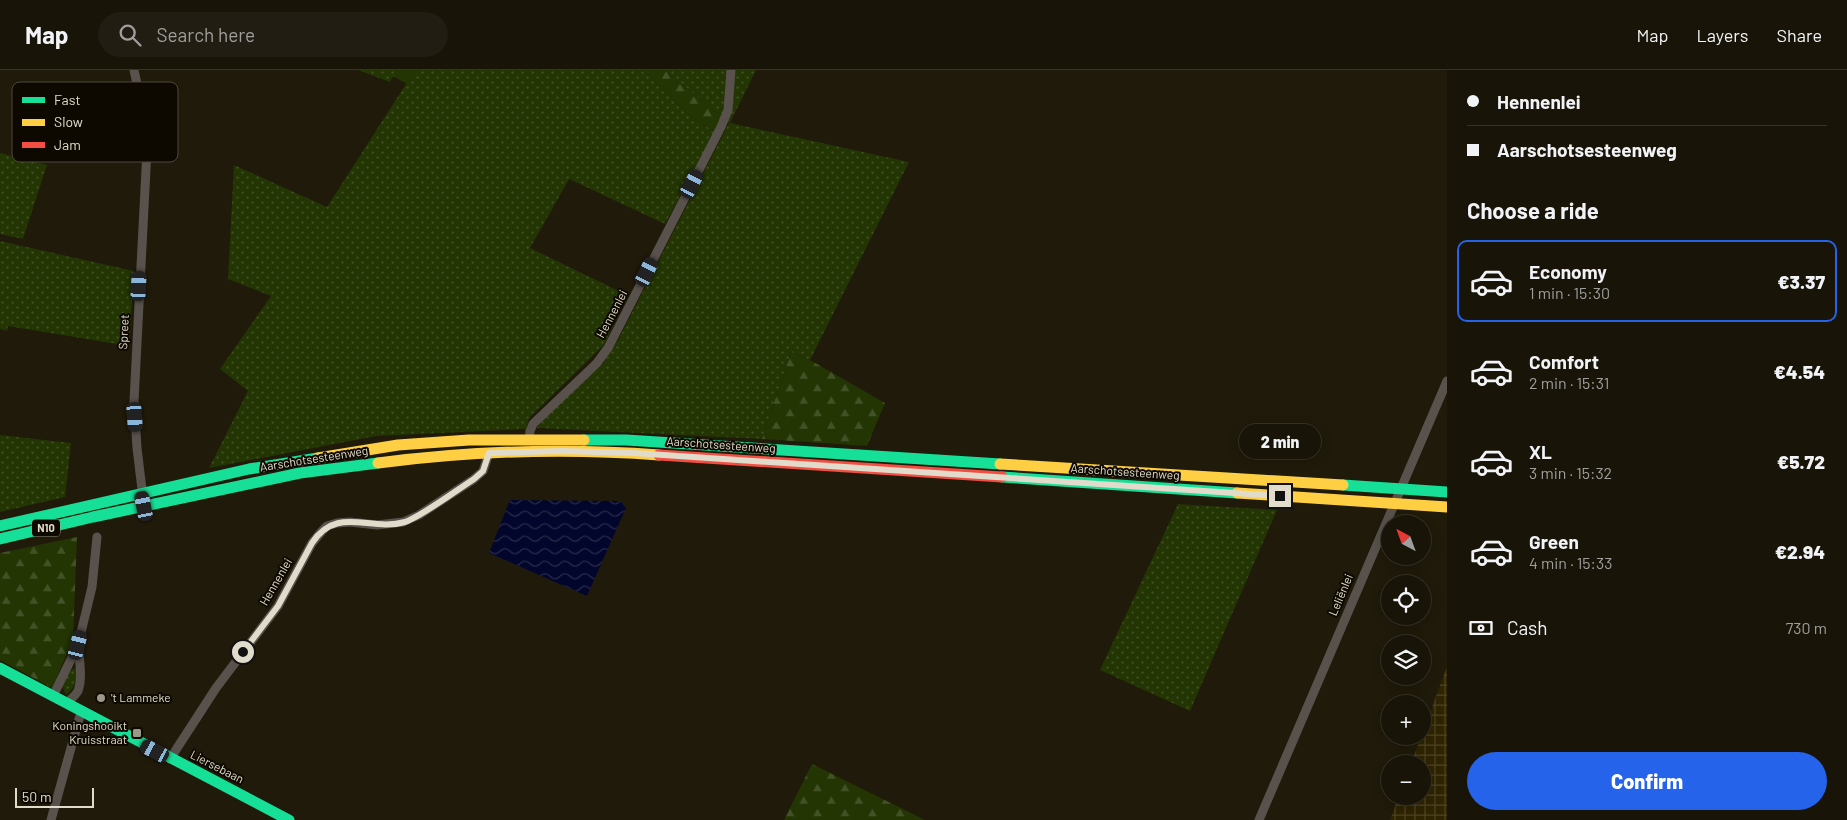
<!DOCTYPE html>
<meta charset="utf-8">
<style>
body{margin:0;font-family:Barlow,sans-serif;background:#211d12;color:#f1f3f6;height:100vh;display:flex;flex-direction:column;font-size:19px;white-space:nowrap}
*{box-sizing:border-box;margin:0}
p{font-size:16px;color:#9f9e9c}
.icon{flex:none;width:28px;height:28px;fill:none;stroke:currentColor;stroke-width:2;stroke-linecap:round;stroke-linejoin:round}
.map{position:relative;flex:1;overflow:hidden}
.sheet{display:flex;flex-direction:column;background:#181408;width:400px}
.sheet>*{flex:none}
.banner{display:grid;align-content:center;height:110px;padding:0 20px;background:#181408}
.needle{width:32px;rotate:319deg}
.controls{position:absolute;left:1381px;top:445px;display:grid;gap:10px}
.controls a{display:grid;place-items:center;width:50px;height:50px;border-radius:50%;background:#181408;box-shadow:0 2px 12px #0003,0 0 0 1px #363329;font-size:25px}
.scale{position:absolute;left:15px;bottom:12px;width:79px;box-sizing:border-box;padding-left:5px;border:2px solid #e1dbcb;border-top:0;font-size:14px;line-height:18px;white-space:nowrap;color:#e1dbcb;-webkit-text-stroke:4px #0d0901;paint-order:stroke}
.end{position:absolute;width:22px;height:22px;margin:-11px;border:6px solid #e1dbcb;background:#111;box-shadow:0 0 0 2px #111}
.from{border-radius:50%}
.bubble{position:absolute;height:35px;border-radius:18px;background:#181408;box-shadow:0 2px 12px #0003,0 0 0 1px #363329;font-size:16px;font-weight:800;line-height:35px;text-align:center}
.car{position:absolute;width:15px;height:30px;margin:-15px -8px;border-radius:6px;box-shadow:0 0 4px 1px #0007;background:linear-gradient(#222 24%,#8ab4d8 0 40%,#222 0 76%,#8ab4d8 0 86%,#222 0)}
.banner b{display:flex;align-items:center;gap:18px;height:48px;font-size:19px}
.banner b+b{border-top:1px solid #363329}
.banner i{width:12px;height:12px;background:#f1f3f6}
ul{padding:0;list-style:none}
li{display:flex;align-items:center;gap:15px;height:82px;margin:0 10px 8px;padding:0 10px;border:2px solid transparent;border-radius:10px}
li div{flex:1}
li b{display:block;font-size:19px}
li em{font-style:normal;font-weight:800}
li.active{border-color:#2563eb}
li>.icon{width:45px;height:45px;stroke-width:1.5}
h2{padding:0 20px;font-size:22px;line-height:60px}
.pay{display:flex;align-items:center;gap:12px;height:55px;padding:0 20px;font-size:19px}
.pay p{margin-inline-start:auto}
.button{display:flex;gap:10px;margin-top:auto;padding:10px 20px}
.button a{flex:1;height:58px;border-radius:30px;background:#2563eb;color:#fff;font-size:20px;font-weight:800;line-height:58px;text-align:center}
header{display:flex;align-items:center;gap:30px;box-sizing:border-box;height:70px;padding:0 25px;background:#181408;border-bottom:1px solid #363329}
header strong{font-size:24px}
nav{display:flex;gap:28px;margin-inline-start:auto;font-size:18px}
.search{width:350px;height:45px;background:#211d12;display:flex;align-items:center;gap:12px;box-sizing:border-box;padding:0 18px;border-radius:28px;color:#9f9e9c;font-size:19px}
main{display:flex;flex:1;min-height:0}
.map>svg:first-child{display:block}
</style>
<header>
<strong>Map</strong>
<div class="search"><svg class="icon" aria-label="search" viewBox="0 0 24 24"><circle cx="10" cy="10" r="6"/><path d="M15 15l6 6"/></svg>Search here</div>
<nav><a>Map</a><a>Layers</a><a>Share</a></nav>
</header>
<main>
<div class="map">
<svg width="1447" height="750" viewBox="0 0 1447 750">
<defs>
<pattern id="industrial-grid" width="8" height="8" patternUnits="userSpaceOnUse" patternTransform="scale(1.25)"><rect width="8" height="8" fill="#2f2401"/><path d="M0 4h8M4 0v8" fill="none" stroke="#4d4325"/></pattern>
<pattern id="grass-dots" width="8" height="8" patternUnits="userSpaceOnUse" patternTransform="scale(1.25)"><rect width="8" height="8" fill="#223503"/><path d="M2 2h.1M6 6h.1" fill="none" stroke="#425226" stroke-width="1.8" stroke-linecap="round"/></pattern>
<pattern id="forest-firs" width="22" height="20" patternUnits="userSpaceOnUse" patternTransform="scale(1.25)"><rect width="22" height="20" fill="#223503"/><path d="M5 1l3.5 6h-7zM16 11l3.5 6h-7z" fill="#425226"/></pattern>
<pattern id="water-waves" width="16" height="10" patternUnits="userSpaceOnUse" patternTransform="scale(1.25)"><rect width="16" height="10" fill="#03062c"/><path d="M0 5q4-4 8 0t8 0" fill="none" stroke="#272a49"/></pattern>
</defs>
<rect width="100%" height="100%" fill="#201a0a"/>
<path fill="url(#industrial-grid)" d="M 1447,596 L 1447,750 L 1390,750 L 1399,726 L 1422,726 L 1422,694 L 1411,694 L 1421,666 L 1422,666 L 1423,662 Z"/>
<g fill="url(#grass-dots)">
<path d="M 358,0 L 396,0 L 390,12 Z"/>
<path d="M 415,0 L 642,0 L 692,47 L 715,62 L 665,154 L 569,109 L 530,178 L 627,225 L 604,275 L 529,348 L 526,359 L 376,366 L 209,398 L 248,321 L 220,299 L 271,226 L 228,209 L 234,95 L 327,137 Z"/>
<path d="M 665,0 L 756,0 L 730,53 L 909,92 L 810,290 L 791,282 L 762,369 L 537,358 L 547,344 L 603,294 L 618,270 L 729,53 Z"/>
<path d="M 0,83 L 47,95 L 23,169 L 0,164 Z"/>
<path d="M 0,171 L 134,201 L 129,276 L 8,256 L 7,261 L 0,259 Z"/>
<path d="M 0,365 L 71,373 L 65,427 L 0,442 Z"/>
<path d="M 1178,434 L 1277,440 L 1190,641 L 1100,600 Z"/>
<path d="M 75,598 L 77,600 C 76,612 75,618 66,625 L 62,616 L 69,601 Z"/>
</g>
<g fill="url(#forest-firs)">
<path d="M 396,0 L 415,0 L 407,14 L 393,6 Z"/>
<path d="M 642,0 L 665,0 L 722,47 L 715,62 L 692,47 Z"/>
<path d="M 791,282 L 810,290 L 885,333 L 867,376 L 762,369 Z"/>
<path d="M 77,467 L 73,570 L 52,618 L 0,590 L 0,483 Z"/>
<path d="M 812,694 L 925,750 L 784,750 Z"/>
</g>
<path fill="url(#water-waves)" d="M 510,430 L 620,431 L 626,438 L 587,526 L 489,483 Z"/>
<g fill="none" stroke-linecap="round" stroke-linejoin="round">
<g stroke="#59514c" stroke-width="9">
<path d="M 134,0 L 144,47 L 147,80 L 134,331 L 137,378 L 143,428"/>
<path d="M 529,370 L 530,361 L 533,354 L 597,293 L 608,278 L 721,57 L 728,40 L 731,0"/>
<path d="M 53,626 L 78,575 L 92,517 L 97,467"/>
<path d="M 67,633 C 71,629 75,626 78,621 C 83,607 79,589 78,575"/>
<path d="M 170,689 L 216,618 L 278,536 L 312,473 L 322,461 L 327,456 L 337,453 L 350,452 L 377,455 L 403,452 L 419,445 L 474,409 L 483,401 L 489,383"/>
<path d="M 51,750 L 81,642"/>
<path d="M 1259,750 L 1447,311"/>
</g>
<g stroke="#16e098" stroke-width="11">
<path d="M 584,370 L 626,370 L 1000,394"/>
<path d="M 1002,407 L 1237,423"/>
<path d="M 1343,415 L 1447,422"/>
<path d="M 0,456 L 249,399 L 318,388"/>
<path d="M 0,469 L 93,447 L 300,403 L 378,393"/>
<path d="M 0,598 L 289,750"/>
</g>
<g stroke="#ffcf43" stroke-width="11">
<path d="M 318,388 L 398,375 L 469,370 L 584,370"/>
<path d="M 378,393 C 471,381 566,378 659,385"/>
<path d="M 1000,394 L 1343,415"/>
<path d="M 1237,423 L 1447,437"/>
</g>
<path stroke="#f24e42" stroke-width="11" d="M 659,385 L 1002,407"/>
</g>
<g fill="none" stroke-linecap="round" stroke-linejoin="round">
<path stroke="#e1dbcb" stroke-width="6" d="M 243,582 L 278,536 L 312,473 C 337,435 369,462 405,452 C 422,446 457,420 474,409 L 483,401 L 489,383 L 562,381 L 634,383 L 1280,426"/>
</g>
<g fill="#9d9787" stroke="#0d0901" stroke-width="2">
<circle cx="101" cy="628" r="5"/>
<rect x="132" y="658" width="10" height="10" rx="2.5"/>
</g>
<g text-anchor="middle" stroke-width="4" stroke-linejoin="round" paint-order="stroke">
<rect fill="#0d0901" stroke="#a19c8e" stroke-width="1" x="32" y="449.5" width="28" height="17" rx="4"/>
<g font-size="11" font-weight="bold" fill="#e1dbcb">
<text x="46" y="462">N10</text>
</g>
<g font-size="12" fill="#e1dbcb" stroke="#0d0901">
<text transform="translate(612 244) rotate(-62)" y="4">Hennenlei</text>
<text transform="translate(124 262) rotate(-87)" y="4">Spreet</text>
<text transform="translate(721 375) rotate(4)" y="4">Aarschotsesteenweg</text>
<text transform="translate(314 389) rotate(-9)" y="4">Aarschotsesteenweg</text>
<text transform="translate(1125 402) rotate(4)" y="4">Aarschotsesteenweg</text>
<text transform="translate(276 512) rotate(-60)" y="4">Hennenlei</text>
<text transform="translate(1341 525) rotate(-67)" y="4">Leliënlei</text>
<text transform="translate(217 697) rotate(27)" y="4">Liersebaan</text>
</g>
<g font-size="12" fill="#e1dbcb" stroke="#0d0901" text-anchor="start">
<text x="111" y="632">'t Lammeke</text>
<text x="127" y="660" text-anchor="end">Koningshooikt<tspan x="127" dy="14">Kruisstraat</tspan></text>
</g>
</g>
<rect x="12" y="12" width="166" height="80" rx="8" fill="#0d0901" stroke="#4d483e" stroke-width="1"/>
<rect x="22" y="27" width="23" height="6" fill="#16e098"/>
<rect x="22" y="49" width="23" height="7" fill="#ffcf43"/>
<rect x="22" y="72" width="23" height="6" fill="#f24e42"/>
<g font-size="14" fill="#e1dbcb">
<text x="54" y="35">Fast</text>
<text x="54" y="57">Slow</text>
<text x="54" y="80">Jam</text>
</g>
</svg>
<div class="controls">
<a><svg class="needle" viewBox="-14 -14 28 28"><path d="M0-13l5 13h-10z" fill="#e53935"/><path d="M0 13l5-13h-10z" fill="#9f9e9c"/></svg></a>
<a><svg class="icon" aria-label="locate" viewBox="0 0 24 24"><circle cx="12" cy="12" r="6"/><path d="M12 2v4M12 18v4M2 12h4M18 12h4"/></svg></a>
<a><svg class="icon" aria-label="layers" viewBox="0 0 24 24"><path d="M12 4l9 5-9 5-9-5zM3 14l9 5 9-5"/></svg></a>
<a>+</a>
<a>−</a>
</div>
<div class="scale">50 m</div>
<i class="end from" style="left:243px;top:582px"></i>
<i class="end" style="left:1280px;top:426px"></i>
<div class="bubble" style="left:1239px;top:354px;width:82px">2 min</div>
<i class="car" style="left:692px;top:114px;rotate:28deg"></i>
<i class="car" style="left:647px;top:202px;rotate:26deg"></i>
<i class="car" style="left:139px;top:216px;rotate:3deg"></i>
<i class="car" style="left:135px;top:347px;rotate:176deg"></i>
<i class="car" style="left:144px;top:436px;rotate:349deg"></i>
<i class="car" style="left:78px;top:575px;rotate:14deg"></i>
<i class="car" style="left:155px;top:681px;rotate:298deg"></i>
</div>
<section class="sheet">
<div class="banner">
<b><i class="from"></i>Hennenlei</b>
<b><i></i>Aarschotsesteenweg</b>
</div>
<h2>Choose a ride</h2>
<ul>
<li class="active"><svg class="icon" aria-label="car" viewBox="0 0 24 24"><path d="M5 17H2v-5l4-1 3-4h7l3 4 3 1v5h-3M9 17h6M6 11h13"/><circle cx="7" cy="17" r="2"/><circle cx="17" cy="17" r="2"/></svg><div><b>Economy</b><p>1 min · 15:30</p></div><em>€3.37</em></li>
<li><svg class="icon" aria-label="car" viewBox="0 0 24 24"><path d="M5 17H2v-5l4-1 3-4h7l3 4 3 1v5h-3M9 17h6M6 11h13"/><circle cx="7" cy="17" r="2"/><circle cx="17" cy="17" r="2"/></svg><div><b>Comfort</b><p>2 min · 15:31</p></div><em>€4.54</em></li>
<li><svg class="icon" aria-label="car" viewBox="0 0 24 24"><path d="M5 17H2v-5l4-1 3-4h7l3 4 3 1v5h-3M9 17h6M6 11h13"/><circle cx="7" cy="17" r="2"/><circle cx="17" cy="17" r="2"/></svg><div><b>XL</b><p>3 min · 15:32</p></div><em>€5.72</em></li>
<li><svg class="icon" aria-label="car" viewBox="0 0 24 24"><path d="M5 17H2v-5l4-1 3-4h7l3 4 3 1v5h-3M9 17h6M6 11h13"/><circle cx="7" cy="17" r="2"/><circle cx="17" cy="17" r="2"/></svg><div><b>Green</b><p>4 min · 15:33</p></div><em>€2.94</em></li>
</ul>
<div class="pay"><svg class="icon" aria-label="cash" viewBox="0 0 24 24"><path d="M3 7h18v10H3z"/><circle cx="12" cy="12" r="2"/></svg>Cash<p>730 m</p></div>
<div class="button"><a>Confirm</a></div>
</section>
</main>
